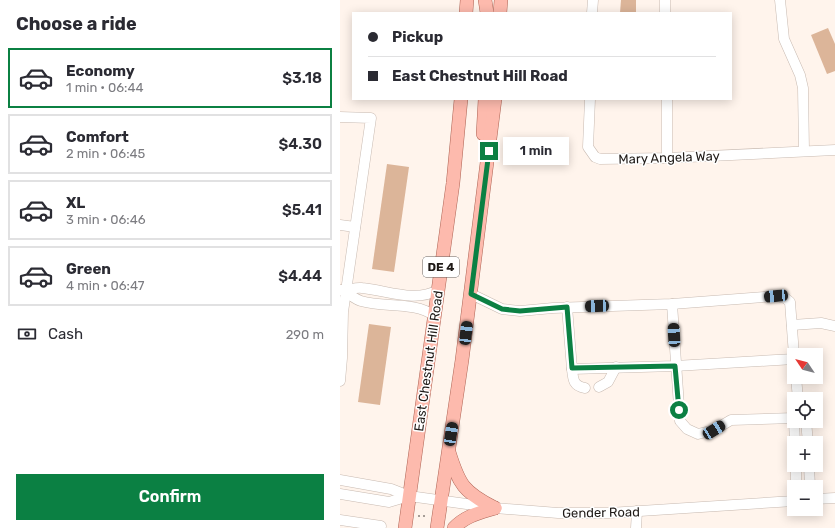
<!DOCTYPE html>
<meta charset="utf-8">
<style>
body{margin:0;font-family:Rubik,sans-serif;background:#f2f2f3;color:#2b2b33;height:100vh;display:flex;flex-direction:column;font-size:15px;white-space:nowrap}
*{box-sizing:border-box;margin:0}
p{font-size:13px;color:#7c7c81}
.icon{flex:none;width:22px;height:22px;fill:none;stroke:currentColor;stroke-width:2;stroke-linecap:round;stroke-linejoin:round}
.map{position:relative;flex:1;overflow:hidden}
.drawer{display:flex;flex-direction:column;background:#fff;width:340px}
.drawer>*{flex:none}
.hud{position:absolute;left:12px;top:12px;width:380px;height:88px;border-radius:0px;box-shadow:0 2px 10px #0003;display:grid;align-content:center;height:88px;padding:0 16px;background:#fff}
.needle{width:26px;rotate:305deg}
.controls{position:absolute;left:447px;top:348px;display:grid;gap:8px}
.controls a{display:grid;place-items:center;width:36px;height:36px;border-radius:0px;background:#fff;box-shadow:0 2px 10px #0003;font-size:20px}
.end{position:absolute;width:18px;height:18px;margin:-9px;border:5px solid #0b8043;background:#fff;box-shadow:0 0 0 2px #fff}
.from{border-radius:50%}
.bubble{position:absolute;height:28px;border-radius:0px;background:#fff;box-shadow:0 2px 10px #0003;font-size:13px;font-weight:600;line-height:28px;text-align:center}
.car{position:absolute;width:12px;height:24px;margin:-12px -6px;border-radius:5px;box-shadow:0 0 3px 1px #0007;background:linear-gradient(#222 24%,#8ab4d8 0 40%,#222 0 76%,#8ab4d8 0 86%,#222 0)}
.hud b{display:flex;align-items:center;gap:14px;height:38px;font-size:15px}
.hud b+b{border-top:1px solid #e1e1e2}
.hud i{width:10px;height:10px;background:#2b2b33}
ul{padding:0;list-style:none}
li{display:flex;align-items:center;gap:12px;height:60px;margin:0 8px 6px;padding:0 8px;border:2px solid #e1e1e2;border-radius:0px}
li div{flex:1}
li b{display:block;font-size:15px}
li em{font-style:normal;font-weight:600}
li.current{border-color:#0b8043}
li>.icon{width:36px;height:36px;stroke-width:1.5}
h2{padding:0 16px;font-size:18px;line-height:48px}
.pay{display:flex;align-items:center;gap:10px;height:44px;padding:0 16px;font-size:15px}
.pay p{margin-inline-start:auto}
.button{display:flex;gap:8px;margin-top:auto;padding:8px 16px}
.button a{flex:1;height:46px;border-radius:0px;background:#0b8043;color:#fff;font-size:16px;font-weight:600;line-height:46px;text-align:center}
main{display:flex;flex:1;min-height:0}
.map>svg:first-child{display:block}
</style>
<main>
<section class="drawer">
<h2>Choose a ride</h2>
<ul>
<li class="current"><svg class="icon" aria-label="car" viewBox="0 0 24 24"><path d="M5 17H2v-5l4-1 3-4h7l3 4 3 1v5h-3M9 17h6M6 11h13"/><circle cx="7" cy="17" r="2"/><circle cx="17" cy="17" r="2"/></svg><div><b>Economy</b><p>1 min · 06:44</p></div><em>$3.18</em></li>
<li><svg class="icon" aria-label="car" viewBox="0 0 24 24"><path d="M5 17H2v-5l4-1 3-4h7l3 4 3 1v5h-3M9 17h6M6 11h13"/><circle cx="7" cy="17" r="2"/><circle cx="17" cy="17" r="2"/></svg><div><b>Comfort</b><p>2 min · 06:45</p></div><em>$4.30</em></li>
<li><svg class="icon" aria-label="car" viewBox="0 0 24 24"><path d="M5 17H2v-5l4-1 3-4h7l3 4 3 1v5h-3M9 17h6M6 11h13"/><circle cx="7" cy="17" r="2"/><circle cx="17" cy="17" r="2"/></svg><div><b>XL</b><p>3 min · 06:46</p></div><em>$5.41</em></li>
<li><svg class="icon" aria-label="car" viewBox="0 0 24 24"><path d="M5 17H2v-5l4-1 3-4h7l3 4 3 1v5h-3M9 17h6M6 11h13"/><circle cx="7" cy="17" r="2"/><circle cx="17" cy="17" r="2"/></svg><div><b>Green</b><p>4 min · 06:47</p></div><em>$4.44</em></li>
</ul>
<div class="pay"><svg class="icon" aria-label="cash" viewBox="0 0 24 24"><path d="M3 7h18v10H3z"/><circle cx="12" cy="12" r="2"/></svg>Cash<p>290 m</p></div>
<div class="button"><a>Confirm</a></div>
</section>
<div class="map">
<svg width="495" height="528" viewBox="0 0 495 528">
<rect width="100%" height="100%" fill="#fff4ec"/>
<g fill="#dcb599">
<path d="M 281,0 L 296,0 L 296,13 L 280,13 Z"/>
<path d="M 488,28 L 495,44 L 495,71 L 487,74 L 471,35 Z"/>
<path d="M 47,164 L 69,167 L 54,272 L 32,269 Z"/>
<path d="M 29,324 L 51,327 L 40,405 L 18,402 Z"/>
</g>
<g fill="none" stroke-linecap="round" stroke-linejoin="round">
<g stroke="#c8bab1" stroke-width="11">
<g id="minor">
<path d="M 325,0 L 325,13"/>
<path d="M 440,0 L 444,39 L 460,75 L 463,88 L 464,151"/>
<path d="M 252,13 L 253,0"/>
<path d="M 250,99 L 248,147 L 255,157 L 260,159 L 327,158 L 495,150"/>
<path d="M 0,117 L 31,118 L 3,312 L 2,358 L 0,381"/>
<path d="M 327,158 L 327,99"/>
<path d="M 0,225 L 15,227"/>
<path d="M 1,290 C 8,291 14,287 22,288 C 46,290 75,303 98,290"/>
<path d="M 6,291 C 10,295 15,299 21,301 C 44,308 74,301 95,316"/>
<path d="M 131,294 L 162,309 L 180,311 L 213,308 L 332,304 L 436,296 L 445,298 L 450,302 L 454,355"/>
<path d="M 332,304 L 340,421 L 347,429 L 358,434 L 374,430 L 391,420 L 454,418"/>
<path d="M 227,307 L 232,369 L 335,366 L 454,359"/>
<path d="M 452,325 L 481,323 L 495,326"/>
<path d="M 232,369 C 233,379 233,386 245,388"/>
<path d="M 456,377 L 458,399"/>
<path d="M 259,387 L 268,382 L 276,367"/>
<path d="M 454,421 L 455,443"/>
<path d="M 466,421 L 468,443"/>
<path d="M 456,465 L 456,487"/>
<path d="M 469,465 L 470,487"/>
<path d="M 0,480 L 51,489 L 69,496 L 155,508 L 218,513 L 269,513 L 454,501"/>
<path d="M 0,494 L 49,502 L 69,496"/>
<path d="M 476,499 L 495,498"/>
<path d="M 0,520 L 41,526"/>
<path d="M 296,528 L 297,511"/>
</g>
</g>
<g stroke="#ae6455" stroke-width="14">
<g id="major">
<path d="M 145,0 L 147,13"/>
<path d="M 126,13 L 127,0"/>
<path d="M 160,13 L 161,0"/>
<path d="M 143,134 L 145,99"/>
<path d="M 109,452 C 119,484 123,492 155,508"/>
<path d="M 65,528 L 113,183 L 121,99"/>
<path d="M 97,528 L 122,360 L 155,99"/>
<path d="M 114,528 C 125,516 139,513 155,508"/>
</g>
</g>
<path stroke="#a69d97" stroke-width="2" stroke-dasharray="2 3" stroke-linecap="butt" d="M 78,516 L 85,516"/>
<use href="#minor" stroke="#fff" stroke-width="10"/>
<use href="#major" stroke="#fdbaad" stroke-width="13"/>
</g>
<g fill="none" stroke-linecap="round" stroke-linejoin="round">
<path stroke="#0b8043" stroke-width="5" d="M 149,151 L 131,294 L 162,309 L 180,311 L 227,307 L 232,368 L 335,366 L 339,410"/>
</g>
<g text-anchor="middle" stroke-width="3" stroke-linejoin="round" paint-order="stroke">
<rect fill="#fff" stroke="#625f5d" stroke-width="1" x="83" y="257" width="36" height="20" rx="3"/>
<g font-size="12" font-weight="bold" fill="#1f1a17">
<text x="101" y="271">DE 4</text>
</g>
<g font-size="13" fill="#1f1a17" stroke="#fff">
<text transform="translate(329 157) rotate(-2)" y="5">Mary Angela Way</text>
<text transform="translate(88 361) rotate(-82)" y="5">East Chestnut Hill Road</text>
<text transform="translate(261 512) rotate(-1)" y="5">Gender Road</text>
</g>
</g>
</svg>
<div class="controls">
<a><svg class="needle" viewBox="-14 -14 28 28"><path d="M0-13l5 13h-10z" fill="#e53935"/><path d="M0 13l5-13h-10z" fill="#7c7c81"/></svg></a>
<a><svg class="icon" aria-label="locate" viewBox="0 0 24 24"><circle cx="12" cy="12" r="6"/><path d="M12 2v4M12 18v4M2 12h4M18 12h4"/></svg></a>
<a>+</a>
<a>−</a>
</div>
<i class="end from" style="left:339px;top:410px"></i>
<i class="end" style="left:149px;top:151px"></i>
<div class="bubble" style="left:163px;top:137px;width:66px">1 min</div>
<i class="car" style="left:436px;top:296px;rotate:265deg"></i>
<i class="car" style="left:257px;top:306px;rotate:268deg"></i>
<i class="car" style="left:126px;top:333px;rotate:7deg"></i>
<i class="car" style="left:334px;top:335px;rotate:357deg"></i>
<i class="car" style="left:374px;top:430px;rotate:58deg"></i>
<i class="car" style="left:111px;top:434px;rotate:9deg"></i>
<div class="hud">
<b><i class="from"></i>Pickup</b>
<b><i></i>East Chestnut Hill Road</b>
</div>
</div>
</main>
